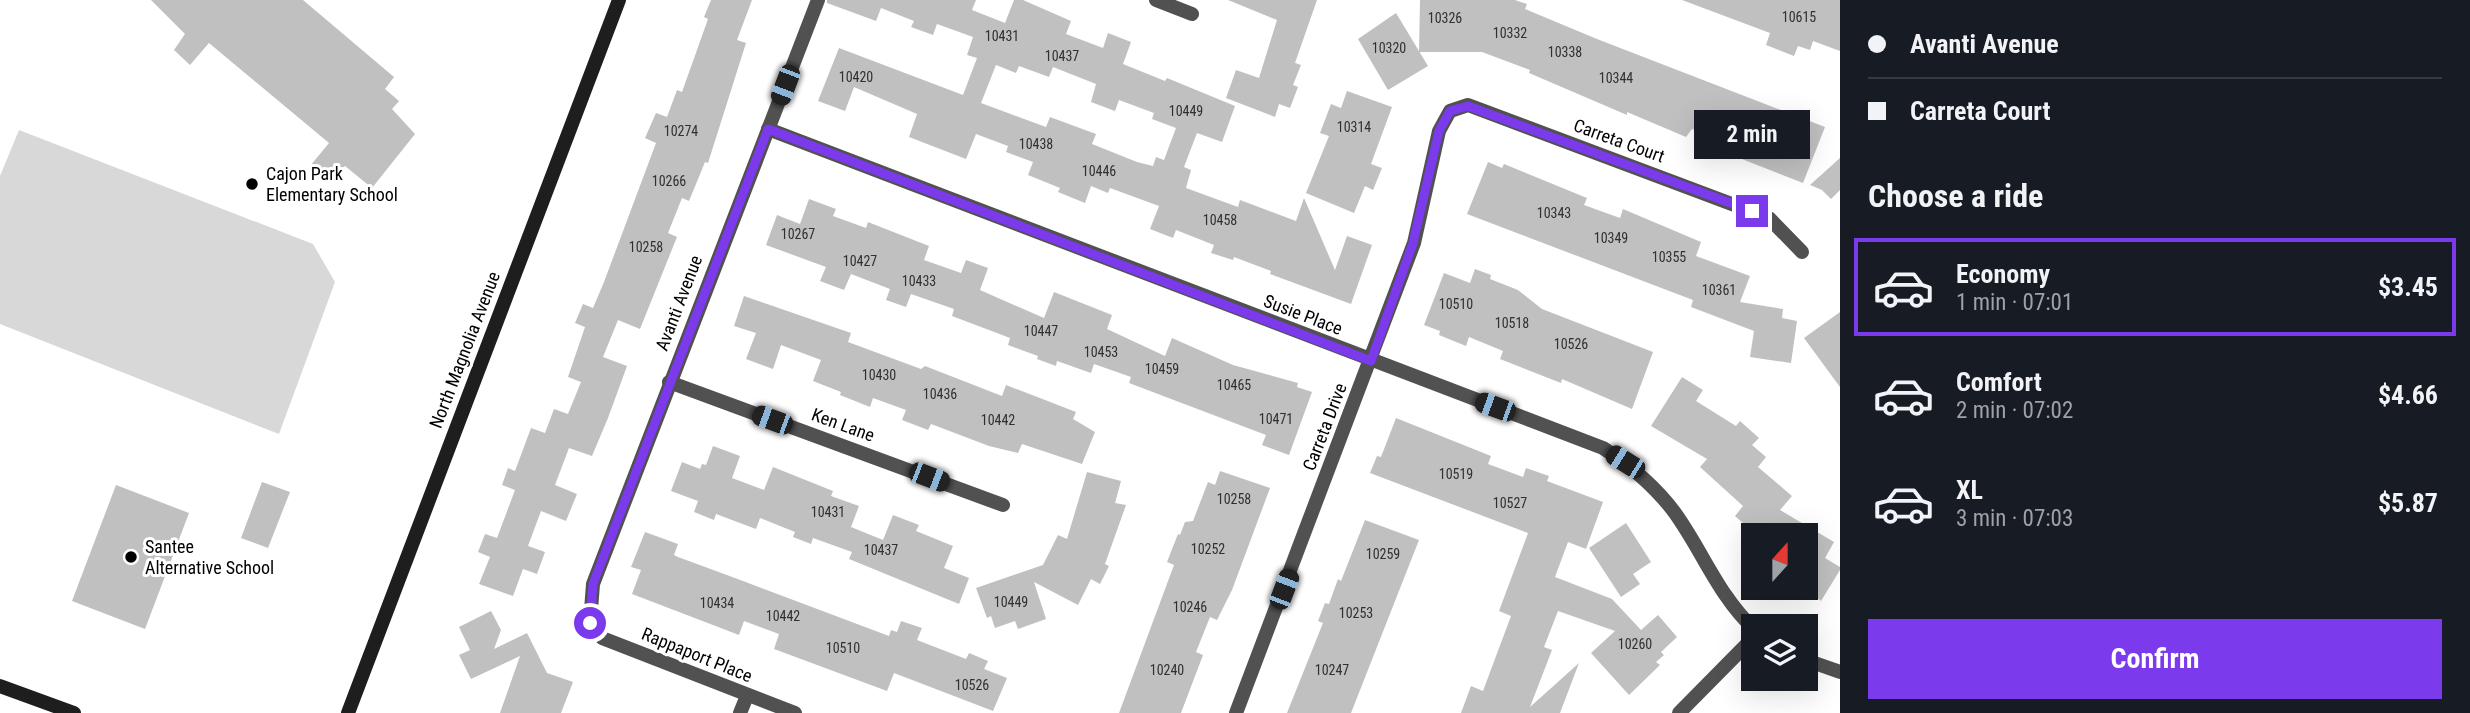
<!DOCTYPE html>
<meta charset="utf-8">
<style>
body{margin:0;font-family:"Roboto Condensed",sans-serif;background:#20242c;color:#f1f3f6;height:100vh;display:flex;flex-direction:column;font-size:26px;white-space:nowrap}
*{box-sizing:border-box;margin:0}
p{font-size:23px;color:#9ea1a6}
.icon{flex:none;width:38px;height:38px;fill:none;stroke:currentColor;stroke-width:2;stroke-linecap:round;stroke-linejoin:round}
.map{position:relative;flex:1;overflow:hidden}
.side{display:flex;flex-direction:column;background:#171b24;width:630px}
.side>*{flex:none}
.banner{display:grid;align-content:center;height:154px;padding:0 28px;background:#171b24}
.needle{width:46px;rotate:21deg}
.tools{position:absolute;left:1741px;top:523px;display:grid;gap:14px}
.tools a{display:grid;place-items:center;width:77px;height:77px;border-radius:0px;background:#171b24;box-shadow:0 7px 28px #0002;font-size:35px}
.end{position:absolute;width:32px;height:32px;margin:-16px;border:9px solid #7c3aed;background:#fff;box-shadow:0 0 0 4px #fff}
.from{border-radius:50%}
.bubble{position:absolute;height:49px;border-radius:0px;background:#171b24;box-shadow:0 7px 28px #0002;font-size:23px;font-weight:700;line-height:49px;text-align:center}
.car{position:absolute;width:21px;height:42px;margin:-21px -10px;border-radius:9px;box-shadow:0 0 5px 2px #0007;background:linear-gradient(#222 24%,#8ab4d8 0 40%,#222 0 76%,#8ab4d8 0 86%,#222 0)}
.banner b{display:flex;align-items:center;gap:24px;height:66px;font-size:26px}
.banner b+b{border-top:2px solid #363941}
.banner i{width:18px;height:18px;background:#f1f3f6}
ul{padding:0;list-style:none}
li{display:flex;align-items:center;gap:21px;height:98px;margin:0 14px 10px;padding:0 14px;border:4px solid transparent;border-radius:0px}
li div{flex:1}
li b{display:block;font-size:26px}
li em{font-style:normal;font-weight:700}
li.selected{border-color:#7c3aed}
li>.icon{width:63px;height:63px;stroke-width:1.5}
h2{padding:0 28px;font-size:32px;line-height:84px}
.primary-button{display:flex;gap:14px;margin-top:auto;padding:14px 28px}
.primary-button a{flex:1;height:80px;border-radius:0px;background:#7c3aed;color:#fff;font-size:28px;font-weight:700;line-height:80px;text-align:center}
main{display:flex;flex:1;min-height:0}
.map>svg:first-child{display:block}
</style>
<main>
<div class="map">
<svg width="1840" height="713" viewBox="0 0 1840 713">
<rect width="100%" height="100%" fill="#fff"/>
<path fill="#d8d8d8" d="M 19,130 L 313,244 L 335,282 L 279,434 L 0,324 L 0,176 Z"/>
<g fill="#c0c0c0" fill-rule="evenodd">
<path d="M 151,0 L 303,0 L 394,77 L 385,89 L 399,101 L 392,109 L 415,134 L 372,188 L 345,166 L 326,182 L 310,166 L 329,143 L 209,43 L 190,65 L 174,50 L 185,34 Z"/>
<path d="M 711,0 L 752,0 L 737,40 L 746,43 L 708,163 L 705,162 L 689,201 L 682,198 L 668,233 L 677,237 L 640,329 L 618,320 L 603,357 L 627,366 L 608,418 L 592,456 L 569,448 L 555,485 L 577,494 L 566,521 L 541,511 L 528,546 L 545,552 L 537,574 L 523,569 L 513,596 L 479,584 L 490,557 L 478,552 L 485,534 L 497,538 L 515,490 L 502,485 L 508,468 L 515,471 L 531,428 L 545,433 L 554,409 L 568,414 L 581,382 L 568,377 L 585,327 L 575,323 L 583,304 L 593,308 L 604,282 L 656,143 L 645,138 L 656,113 L 667,117 L 677,90 L 682,92 L 708,19 L 704,17 Z"/>
<path d="M 827,0 L 976,0 L 972,10 L 1005,23 L 1014,0 L 1023,0 L 1071,21 L 1066,34 L 1103,48 L 1108,33 L 1131,42 L 1123,64 L 1165,81 L 1167,78 L 1235,106 L 1222,142 L 1197,133 L 1184,167 L 1191,170 L 1186,188 L 1238,207 L 1240,200 L 1296,221 L 1304,198 L 1335,270 L 1347,236 L 1372,245 L 1351,304 L 1270,274 L 1271,271 L 1234,257 L 1233,260 L 1211,253 L 1214,245 L 1176,230 L 1173,238 L 1150,229 L 1159,206 L 1110,188 L 1108,193 L 1091,186 L 1085,203 L 1058,192 L 1060,188 L 1028,175 L 1033,162 L 1006,152 L 1008,146 L 976,134 L 966,159 L 909,137 L 917,114 L 854,87 L 845,111 L 818,101 L 839,48 L 963,95 L 977,58 L 967,55 L 973,37 L 937,24 L 933,35 L 911,27 L 914,21 L 881,8 L 876,21 L 827,3 ZM 996,65 L 1016,73 L 1019,66 L 1049,77 L 1053,67 L 1096,84 L 1091,102 L 1115,111 L 1119,100 L 1154,113 L 1152,119 L 1176,128 L 1164,160 L 1156,157 L 1153,166 L 1137,162 L 1092,144 L 1096,134 L 1050,117 L 1046,127 L 981,103 Z"/>
<path d="M 1228,0 L 1317,0 L 1295,63 L 1301,65 L 1293,85 L 1298,87 L 1290,108 L 1279,104 L 1275,117 L 1226,98 L 1236,70 L 1259,78 L 1277,20 Z"/>
<path d="M 1420,0 L 1515,0 L 1527,4 L 1525,9 L 1597,39 L 1825,127 L 1803,183 L 1724,152 L 1728,143 L 1692,129 L 1686,137 L 1627,112 L 1627,115 L 1529,73 L 1530,70 L 1482,52 L 1419,52 Z"/>
<path d="M 1682,0 L 1840,0 L 1840,51 L 1813,41 L 1810,50 L 1798,46 L 1794,56 L 1766,45 L 1770,33 Z"/>
<path d="M 1396,13 L 1428,66 L 1388,90 L 1358,39 Z"/>
<path d="M 1347,91 L 1392,107 L 1371,164 L 1382,168 L 1373,190 L 1365,186 L 1354,213 L 1306,193 L 1329,136 L 1320,133 L 1331,104 L 1341,108 Z"/>
<path d="M 1840,158 L 1840,190 L 1831,199 L 1822,190 L 1810,185 Z"/>
<path d="M 1488,162 L 1502,168 L 1504,164 L 1587,198 L 1584,205 L 1620,218 L 1623,209 L 1701,242 L 1696,256 L 1750,276 L 1740,302 L 1783,309 L 1782,318 L 1797,321 L 1791,363 L 1750,357 L 1754,331 L 1691,307 L 1693,300 L 1467,214 Z"/>
<path d="M 809,199 L 836,209 L 833,216 L 866,228 L 868,222 L 929,246 L 924,260 L 961,273 L 966,260 L 988,268 L 980,290 L 1044,318 L 1054,292 L 1112,315 L 1107,329 L 1165,356 L 1172,338 L 1233,365 L 1298,383 L 1297,387 L 1312,392 L 1289,455 L 1262,445 L 1266,435 L 1129,383 L 1131,377 L 1094,364 L 1091,373 L 1057,361 L 1056,366 L 1037,359 L 1038,356 L 1008,345 L 1010,338 L 952,316 L 954,309 L 911,294 L 906,307 L 886,300 L 890,289 L 851,274 L 844,290 L 820,281 L 826,267 L 766,245 L 777,215 L 800,224 Z"/>
<path d="M 1475,269 L 1491,275 L 1490,279 L 1518,290 L 1542,309 L 1653,352 L 1632,409 L 1562,379 L 1561,383 L 1500,359 L 1503,351 L 1469,337 L 1466,346 L 1439,335 L 1440,331 L 1424,325 L 1444,273 L 1470,283 Z"/>
<path d="M 744,296 L 851,333 L 848,342 L 921,369 L 925,366 L 1002,396 L 1006,385 L 1076,412 L 1073,419 L 1095,432 L 1082,464 L 1022,444 L 1018,453 L 989,446 L 931,424 L 928,430 L 902,420 L 906,410 L 873,398 L 870,407 L 840,395 L 841,392 L 813,381 L 821,360 L 781,345 L 773,369 L 746,359 L 756,333 L 734,326 Z"/>
<path d="M 1840,312 L 1840,387 L 1804,338 Z"/>
<path d="M 1682,377 L 1703,390 L 1696,401 L 1736,426 L 1740,421 L 1759,438 L 1752,445 L 1766,457 L 1758,467 L 1792,496 L 1780,510 L 1834,542 L 1825,558 L 1840,567 L 1840,570 L 1821,601 L 1806,589 L 1806,536 L 1758,536 L 1735,516 L 1743,506 L 1700,467 L 1707,459 L 1651,426 Z"/>
<path d="M 1396,418 L 1491,456 L 1488,464 L 1523,477 L 1526,468 L 1549,476 L 1547,481 L 1603,502 L 1586,549 L 1568,542 L 1555,577 L 1612,599 L 1641,630 L 1658,615 L 1677,637 L 1661,652 L 1664,655 L 1656,662 L 1660,665 L 1629,695 L 1591,653 L 1615,631 L 1558,611 L 1544,647 L 1552,650 L 1530,707 L 1579,663 L 1560,713 L 1461,713 L 1471,686 L 1483,691 L 1511,616 L 1499,611 L 1528,533 L 1370,473 L 1377,456 L 1381,457 Z"/>
<path d="M 713,446 L 740,456 L 732,478 L 764,490 L 773,467 L 833,491 L 831,496 L 859,506 L 851,527 L 883,540 L 893,515 L 919,525 L 916,531 L 953,546 L 944,568 L 969,578 L 959,604 L 849,559 L 852,552 L 813,538 L 811,544 L 793,537 L 795,532 L 760,518 L 756,529 L 716,514 L 714,520 L 694,512 L 698,501 L 671,491 L 682,462 L 700,469 L 702,464 L 706,465 Z"/>
<path d="M 1220,471 L 1270,488 L 1232,590 L 1217,620 L 1210,617 L 1196,652 L 1203,655 L 1181,713 L 1119,713 L 1174,565 L 1167,562 L 1178,534 L 1180,535 L 1185,522 L 1193,521 L 1208,482 L 1215,485 Z"/>
<path d="M 1087,472 L 1121,481 L 1115,503 L 1126,505 L 1105,564 L 1109,566 L 1100,584 L 1091,579 L 1078,605 L 1034,582 L 1046,619 L 1018,629 L 1015,621 L 995,628 L 991,616 L 987,618 L 976,588 L 1043,565 L 1058,535 L 1067,539 Z"/>
<path d="M 262,482 L 290,492 L 268,548 L 241,538 Z"/>
<path d="M 116,485 L 189,513 L 145,629 L 72,601 Z"/>
<path d="M 1365,520 L 1419,540 L 1351,713 L 1287,713 L 1323,623 L 1318,621 L 1325,603 L 1329,604 L 1338,579 L 1341,581 Z"/>
<path d="M 1626,523 L 1651,562 L 1633,574 L 1640,584 L 1621,597 L 1589,548 Z"/>
<path d="M 645,532 L 678,544 L 674,555 L 678,557 L 735,578 L 889,636 L 891,630 L 897,632 L 901,621 L 922,628 L 917,640 L 966,659 L 969,653 L 988,661 L 984,669 L 1007,678 L 993,711 L 894,673 L 887,691 L 774,649 L 779,634 L 744,621 L 739,635 L 632,594 L 641,570 L 631,567 Z"/>
<path d="M 491,611 L 501,630 L 494,649 L 527,633 L 547,673 L 573,682 L 561,713 L 500,713 L 520,656 L 471,679 L 459,655 L 470,650 L 459,627 Z"/>
</g>
<g fill="none" stroke-linecap="round" stroke-linejoin="round">
<g stroke="#515151" stroke-width="14">
<path d="M 1156,0 L 1192,14"/>
<path d="M 768,129 L 1603,448 C 1631,466 1655,486 1675,513 C 1703,552 1718,595 1754,629"/>
<path d="M 669,382 L 1003,505"/>
<path d="M 1806,660 L 1840,672"/>
<path d="M 740,713 L 747,696"/>
<path d="M 795,713 L 602,638 L 590,623 L 593,584 L 818,0"/>
<path d="M 1236,713 L 1414,243 L 1439,131 L 1450,111 L 1468,105 L 1769,218 L 1802,252"/>
<path d="M 1679,713 L 1754,637"/>
</g>
<g stroke="#1e1e1e" stroke-width="14">
<path d="M 0,686 L 74,713"/>
<path d="M 348,713 L 619,0"/>
</g>
</g>
<g fill="none" stroke-linecap="round" stroke-linejoin="round">
<path stroke="#7c3aed" stroke-width="9" d="M 590,623 L 593,584 L 768,129 L 1371,361 L 1413,243 L 1439,131 L 1450,111 L 1468,106 L 1752,211"/>
</g>
<g fill="#000" stroke="#fff" stroke-width="2.5">
<circle cx="252" cy="184" r="7"/>
<circle cx="131" cy="557" r="7"/>
</g>
<g text-anchor="middle" stroke-width="6" stroke-linejoin="round" paint-order="stroke">
<g font-size="14" fill="#303030">
<text x="1799" y="22">10615</text>
<text x="1445" y="23">10326</text>
<text x="1510" y="38">10332</text>
<text x="1002" y="41">10431</text>
<text x="1389" y="53">10320</text>
<text x="1565" y="57">10338</text>
<text x="1062" y="61">10437</text>
<text x="856" y="82">10420</text>
<text x="1616" y="83">10344</text>
<text x="1186" y="116">10449</text>
<text x="1354" y="132">10314</text>
<text x="681" y="136">10274</text>
<text x="1036" y="149">10438</text>
<text x="1099" y="176">10446</text>
<text x="669" y="186">10266</text>
<text x="1554" y="218">10343</text>
<text x="1220" y="225">10458</text>
<text x="798" y="239">10267</text>
<text x="1611" y="243">10349</text>
<text x="646" y="252">10258</text>
<text x="1669" y="262">10355</text>
<text x="860" y="266">10427</text>
<text x="919" y="286">10433</text>
<text x="1719" y="295">10361</text>
<text x="1456" y="309">10510</text>
<text x="1512" y="328">10518</text>
<text x="1041" y="336">10447</text>
<text x="1571" y="349">10526</text>
<text x="1101" y="357">10453</text>
<text x="1162" y="374">10459</text>
<text x="879" y="380">10430</text>
<text x="1234" y="390">10465</text>
<text x="940" y="399">10436</text>
<text x="1276" y="424">10471</text>
<text x="998" y="425">10442</text>
<text x="1456" y="479">10519</text>
<text x="1234" y="504">10258</text>
<text x="1510" y="508">10527</text>
<text x="828" y="517">10431</text>
<text x="1208" y="554">10252</text>
<text x="881" y="555">10437</text>
<text x="1383" y="559">10259</text>
<text x="1011" y="607">10449</text>
<text x="717" y="608">10434</text>
<text x="1190" y="612">10246</text>
<text x="1356" y="618">10253</text>
<text x="783" y="621">10442</text>
<text x="1635" y="649">10260</text>
<text x="843" y="653">10510</text>
<text x="1167" y="675">10240</text>
<text x="1332" y="675">10247</text>
<text x="972" y="690">10526</text>
</g>
<g font-size="18" fill="#000" stroke="#fff">
<text transform="translate(1619 141) rotate(20)" y="6">Carreta Court</text>
<text transform="translate(679 303) rotate(-69)" y="6">Avanti Avenue</text>
<text transform="translate(1303 315) rotate(21)" y="6">Susie Place</text>
<text transform="translate(465 350) rotate(-69)" y="6">North Magnolia Avenue</text>
<text transform="translate(843 425) rotate(20)" y="6">Ken Lane</text>
<text transform="translate(1325 427) rotate(-69)" y="6">Carreta Drive</text>
<text transform="translate(697 655) rotate(22)" y="6">Rappaport Place</text>
</g>
<g font-size="18" fill="#000" stroke="#fff" text-anchor="start">
<text x="266" y="180">Cajon Park<tspan x="266" dy="21">Elementary School</tspan></text>
<text x="145" y="553">Santee<tspan x="145" dy="21">Alternative School</tspan></text>
</g>
</g>
</svg>
<div class="tools">
<a><svg class="needle" viewBox="-14 -14 28 28"><path d="M0-13l5 13h-10z" fill="#e53935"/><path d="M0 13l5-13h-10z" fill="#9ea1a6"/></svg></a>
<a><svg class="icon" aria-label="layers" viewBox="0 0 24 24"><path d="M12 4l9 5-9 5-9-5zM3 14l9 5 9-5"/></svg></a>
</div>
<i class="end from" style="left:590px;top:623px"></i>
<i class="end" style="left:1752px;top:211px"></i>
<div class="bubble" style="left:1694px;top:110px;width:116px">2 min</div>
<i class="car" style="left:785px;top:85px;rotate:201deg"></i>
<i class="car" style="left:1495px;top:407px;rotate:290deg"></i>
<i class="car" style="left:772px;top:420px;rotate:290deg"></i>
<i class="car" style="left:1625px;top:462px;rotate:302deg"></i>
<i class="car" style="left:929px;top:477px;rotate:111deg"></i>
<i class="car" style="left:1284px;top:589px;rotate:21deg"></i>
</div>
<section class="side">
<div class="banner">
<b><i class="from"></i>Avanti Avenue</b>
<b><i></i>Carreta Court</b>
</div>
<h2>Choose a ride</h2>
<ul>
<li class="selected"><svg class="icon" aria-label="car" viewBox="0 0 24 24"><path d="M5 17H2v-5l4-1 3-4h7l3 4 3 1v5h-3M9 17h6M6 11h13"/><circle cx="7" cy="17" r="2"/><circle cx="17" cy="17" r="2"/></svg><div><b>Economy</b><p>1 min · 07:01</p></div><em>$3.45</em></li>
<li><svg class="icon" aria-label="car" viewBox="0 0 24 24"><path d="M5 17H2v-5l4-1 3-4h7l3 4 3 1v5h-3M9 17h6M6 11h13"/><circle cx="7" cy="17" r="2"/><circle cx="17" cy="17" r="2"/></svg><div><b>Comfort</b><p>2 min · 07:02</p></div><em>$4.66</em></li>
<li><svg class="icon" aria-label="car" viewBox="0 0 24 24"><path d="M5 17H2v-5l4-1 3-4h7l3 4 3 1v5h-3M9 17h6M6 11h13"/><circle cx="7" cy="17" r="2"/><circle cx="17" cy="17" r="2"/></svg><div><b>XL</b><p>3 min · 07:03</p></div><em>$5.87</em></li>
</ul>
<div class="primary-button"><a>Confirm</a></div>
</section>
</main>
